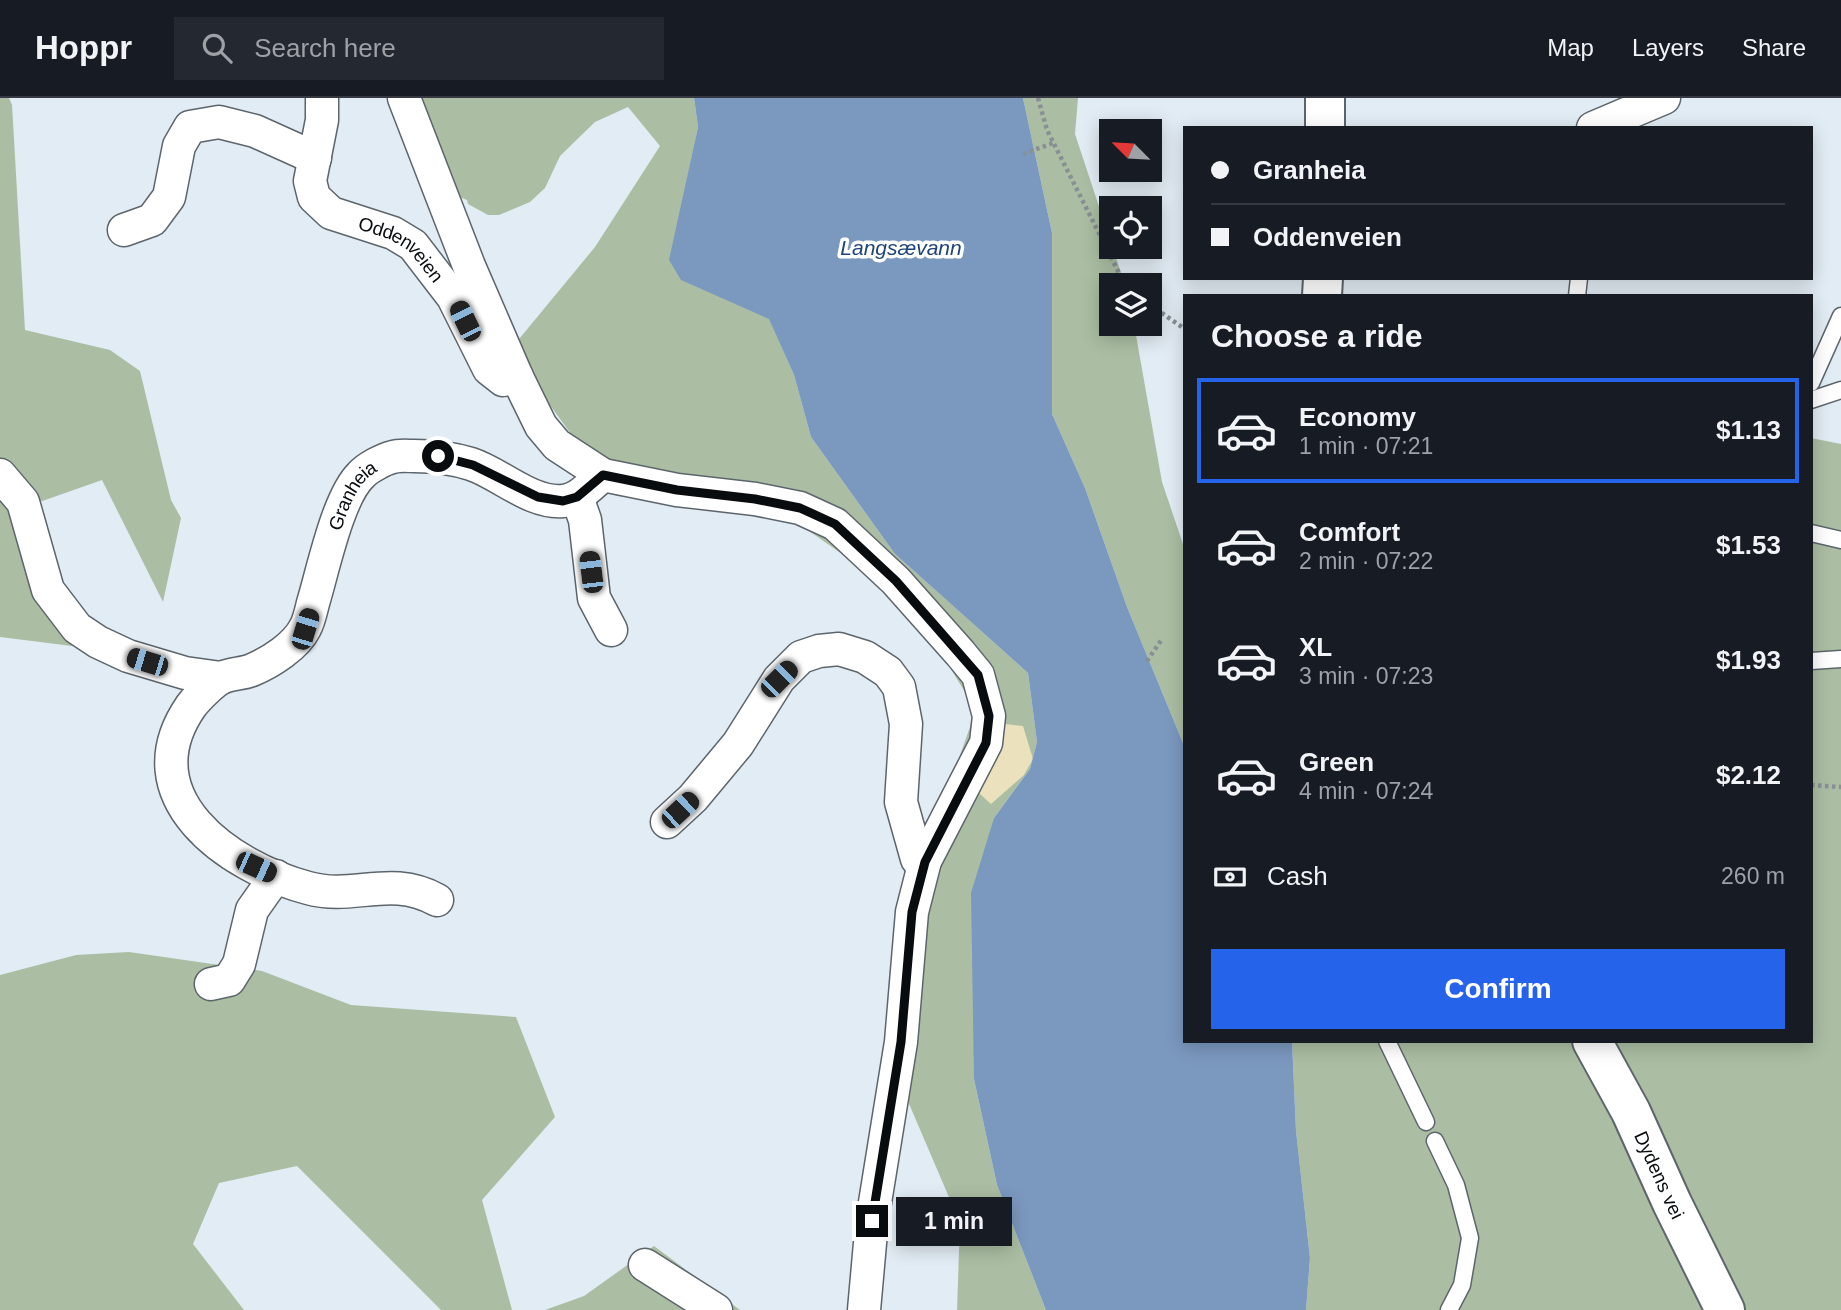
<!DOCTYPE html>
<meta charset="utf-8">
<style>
body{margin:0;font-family:Arial,sans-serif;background:#242831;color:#f1f3f6;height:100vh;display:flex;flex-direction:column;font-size:26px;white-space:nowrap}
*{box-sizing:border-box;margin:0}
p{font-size:23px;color:#9ea1a6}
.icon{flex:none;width:38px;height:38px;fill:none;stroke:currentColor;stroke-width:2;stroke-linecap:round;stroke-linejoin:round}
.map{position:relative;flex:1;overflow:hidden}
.panel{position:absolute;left:1183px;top:196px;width:630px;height:749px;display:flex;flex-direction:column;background:#171b24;border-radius:0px;box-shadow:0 4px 18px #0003}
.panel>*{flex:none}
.top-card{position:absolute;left:1183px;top:28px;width:630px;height:154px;border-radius:0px;box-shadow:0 4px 18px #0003;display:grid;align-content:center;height:154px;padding:0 28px;background:#171b24}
.needle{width:46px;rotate:294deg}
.fabs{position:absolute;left:1099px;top:21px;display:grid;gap:14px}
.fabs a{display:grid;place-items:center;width:63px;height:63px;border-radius:0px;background:#171b24;box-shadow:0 4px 18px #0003;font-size:35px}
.end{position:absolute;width:32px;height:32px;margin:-16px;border:9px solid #090c0f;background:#fff;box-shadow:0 0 0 4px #fff}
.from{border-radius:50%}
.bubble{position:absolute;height:49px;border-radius:0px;background:#171b24;box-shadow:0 4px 18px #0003;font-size:23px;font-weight:700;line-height:49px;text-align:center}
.car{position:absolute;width:21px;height:42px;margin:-21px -10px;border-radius:9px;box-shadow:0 0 5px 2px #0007;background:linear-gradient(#222 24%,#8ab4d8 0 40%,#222 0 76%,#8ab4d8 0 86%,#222 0)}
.top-card b{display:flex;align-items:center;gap:24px;height:66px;font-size:26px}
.top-card b+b{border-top:2px solid #363941}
.top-card i{width:18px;height:18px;background:#f1f3f6}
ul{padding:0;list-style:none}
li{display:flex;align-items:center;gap:21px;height:105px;margin:0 14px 10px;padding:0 14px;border:4px solid transparent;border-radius:0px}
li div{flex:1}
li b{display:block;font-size:26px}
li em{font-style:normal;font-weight:700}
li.on{border-color:#2563eb}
li>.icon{width:63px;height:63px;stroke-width:1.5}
h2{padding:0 28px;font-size:32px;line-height:84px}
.pay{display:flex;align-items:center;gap:18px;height:77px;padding:0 28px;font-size:26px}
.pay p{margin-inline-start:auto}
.cta{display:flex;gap:14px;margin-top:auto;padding:14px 28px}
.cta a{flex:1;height:80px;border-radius:0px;background:#2563eb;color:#fff;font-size:28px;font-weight:700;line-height:80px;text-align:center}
header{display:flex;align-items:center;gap:42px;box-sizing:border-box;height:98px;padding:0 35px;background:#171b24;border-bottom:2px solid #363941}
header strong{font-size:33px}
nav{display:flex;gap:38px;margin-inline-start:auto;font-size:24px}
.search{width:490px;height:63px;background:#242831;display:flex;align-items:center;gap:18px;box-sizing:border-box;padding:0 24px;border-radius:0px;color:#9ea1a6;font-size:26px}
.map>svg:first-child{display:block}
</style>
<header>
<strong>Hoppr</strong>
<div class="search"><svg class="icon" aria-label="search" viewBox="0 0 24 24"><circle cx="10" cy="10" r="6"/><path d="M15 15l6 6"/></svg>Search here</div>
<nav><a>Map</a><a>Layers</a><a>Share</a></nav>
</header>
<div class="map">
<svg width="1841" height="1212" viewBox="0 0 1841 1212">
<rect width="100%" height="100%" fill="#e2ecf4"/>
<g fill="#abbea3">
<path d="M 0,0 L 9,0 L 12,7 L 25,232 L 110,252 L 140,273 L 171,402 L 181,420 L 163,504 L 102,382 L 31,407 L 41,458 L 102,534 L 80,549 L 0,539 Z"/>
<path d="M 420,0 L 694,0 L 698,29 L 673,148 L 761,189 L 773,229 L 794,277 L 811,339 L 895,456 L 1028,575 L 1037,644 L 1030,671 L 994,720 L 974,981 L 997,1087 L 1046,1212 L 957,1212 L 960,1125 L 889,959 L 915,785 L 976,612 L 909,503 L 772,407 L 616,398 L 510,252 L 595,149 L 660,48 L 628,9 L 595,24 L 560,58 L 545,90 L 530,104 L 499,117 L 488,117 L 468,106 L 467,102 L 445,93 Z"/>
<path d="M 1023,0 L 1078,0 L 1075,36 L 1125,187 L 1111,187 L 1111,226 L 1134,226 L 1162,384 L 1185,452 L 1185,650 L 1127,509 L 1085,390 L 1052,316 L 1052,135 Z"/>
<path d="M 1811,340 L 1841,346 L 1841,1212 L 1306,1212 L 1310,1160 L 1296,1033 L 1292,943 L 1811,943 Z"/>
<path d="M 129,854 L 262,873 L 351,907 L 516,919 L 555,1019 L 482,1102 L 512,1212 L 441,1212 L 297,1068 L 219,1085 L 193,1146 L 244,1212 L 0,1212 L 0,877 L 76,857 Z"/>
<path d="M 654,1148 L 740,1212 L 545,1212 L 584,1198 Z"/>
</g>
<path fill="#ebe1bc" d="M 997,625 L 1023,628 L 1033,661 L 1024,677 L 991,706 L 980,696 L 973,685 Z"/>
<path fill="#7b98bf" d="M 694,0 L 1023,0 L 1052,135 L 1052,316 L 1085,390 L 1127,509 L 1185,650 L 1185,943 L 1292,943 L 1296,1033 L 1310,1160 L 1306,1212 L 1046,1212 L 997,1087 L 974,981 L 971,795 L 994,720 L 1030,671 L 1037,644 L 1028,575 L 895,456 L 811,339 L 794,277 L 769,221 L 681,182 L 669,162 L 698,29 Z"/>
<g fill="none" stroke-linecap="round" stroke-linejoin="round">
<g stroke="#5d656c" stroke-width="19">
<g id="service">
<path d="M 1577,198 L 1579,180"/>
<path d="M 1811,285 L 1841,218"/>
<path d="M 1811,302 L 1841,292"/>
<path d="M 1811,435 L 1841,442"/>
<path d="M 1811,563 L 1841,561"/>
<path d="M 1387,943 L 1426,1024"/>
<path d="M 1435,1043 L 1456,1087 L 1470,1140 L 1462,1187 L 1449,1212"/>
</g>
</g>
<g stroke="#5d656c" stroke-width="35">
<g id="minor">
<path id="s1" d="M 322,0 L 322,22 L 310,83 L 314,99 L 331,115 L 393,135 L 413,147 L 453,199 L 489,271 L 503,282 L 517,279"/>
<path d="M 404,0 L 469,168 L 517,279 L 541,328 L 557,347 L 603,377 L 677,392 L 755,401 L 800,410 L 835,426 L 896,483 L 960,555 L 978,577 L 989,618 L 986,645 L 925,763 L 912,814 L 901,944 L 872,1123 L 864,1212"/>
<path d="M 1593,30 L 1664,0"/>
<path d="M 124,132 L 152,122 L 169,99 L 179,48 L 190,29 L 219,24 L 255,33 L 315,60"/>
<path d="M 0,377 L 23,404 L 48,492 L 77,530 L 98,544 L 128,558 L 185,575 L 221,580"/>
<path d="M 577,399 L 585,422 L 594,500 L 611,532"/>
<path d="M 667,724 L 693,700 L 738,646 L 779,581 L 801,559 L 819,553 L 839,551 L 865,559 L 888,574 L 899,589 L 906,626 L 901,704 L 917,761 L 925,763"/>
<path id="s2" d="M 437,802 C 390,776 354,803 308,790 C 229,769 128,699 191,608 C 197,600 212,585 221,580 C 231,575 243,576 252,572 C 271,564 296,548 305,530 C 309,523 311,513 313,505 C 323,472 338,399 361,377 C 367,370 384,361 393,359 C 399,357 408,358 414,358 C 434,358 452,360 471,366 C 501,376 531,406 563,403 C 579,401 591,387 603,377"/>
<path d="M 211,886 L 229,882 L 239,866 L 252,812 L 276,778"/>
<path d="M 645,1167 L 716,1212"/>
</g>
</g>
<g stroke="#5d656c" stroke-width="42">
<g id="tertiary">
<path d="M 1325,0 L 1325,30"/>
<path d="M 1322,198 L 1323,180"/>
<path id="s3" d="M 1592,943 L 1631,1014 L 1672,1105 L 1725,1212"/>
</g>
</g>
<g stroke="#888f95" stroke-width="4.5" stroke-dasharray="3.5 3.5" stroke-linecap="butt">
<path d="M 1038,0 L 1047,32 L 1123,183 L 1128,187"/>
<path d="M 1023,56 L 1053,45"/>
<path d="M 1150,207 L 1185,231"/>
<path d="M 1147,563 L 1162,541"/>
<path d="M 1811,687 L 1841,689"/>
</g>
<use href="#service" stroke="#fff" stroke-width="16"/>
<use href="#minor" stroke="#fff" stroke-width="32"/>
<use href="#tertiary" stroke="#fff" stroke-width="38"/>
</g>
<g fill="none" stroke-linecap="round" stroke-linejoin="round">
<path stroke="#090c0f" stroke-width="9" d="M 438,358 L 473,367 L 538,399 L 563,403 L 577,399 L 603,377 L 677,392 L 755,401 L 800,410 L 835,426 L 896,483 L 978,577 L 989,618 L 986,645 L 925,764 L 912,814 L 901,944 L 872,1123"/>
</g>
<g text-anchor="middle" stroke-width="7" stroke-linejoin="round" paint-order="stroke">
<g font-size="19" fill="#090c0f" stroke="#fff">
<text dy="7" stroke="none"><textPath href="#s1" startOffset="205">Oddenveien</textPath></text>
<text dy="7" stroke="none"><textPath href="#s2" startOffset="674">Granheia</textPath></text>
<text dy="7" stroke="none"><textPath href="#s3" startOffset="150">Dydens vei</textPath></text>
</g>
<g font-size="21" font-style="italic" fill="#204679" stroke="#fff">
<text x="901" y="157">Langsævann</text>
</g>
</g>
</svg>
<div class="fabs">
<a><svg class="needle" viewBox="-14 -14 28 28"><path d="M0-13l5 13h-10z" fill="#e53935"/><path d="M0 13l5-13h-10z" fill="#9ea1a6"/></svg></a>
<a><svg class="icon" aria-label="locate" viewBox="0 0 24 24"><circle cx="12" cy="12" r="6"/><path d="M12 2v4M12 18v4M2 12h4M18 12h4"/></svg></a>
<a><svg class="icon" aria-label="layers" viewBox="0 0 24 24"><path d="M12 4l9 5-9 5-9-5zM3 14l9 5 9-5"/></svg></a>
</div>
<i class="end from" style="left:438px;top:358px"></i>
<i class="end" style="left:872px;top:1123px"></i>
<div class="bubble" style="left:896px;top:1099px;width:116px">1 min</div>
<i class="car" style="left:465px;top:223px;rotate:334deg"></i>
<i class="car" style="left:591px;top:474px;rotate:353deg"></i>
<i class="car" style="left:305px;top:531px;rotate:17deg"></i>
<i class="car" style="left:147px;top:564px;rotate:287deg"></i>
<i class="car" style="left:779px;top:581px;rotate:45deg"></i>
<i class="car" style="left:680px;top:712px;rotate:47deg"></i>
<i class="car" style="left:256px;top:769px;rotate:114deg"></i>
<div class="top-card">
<b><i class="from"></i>Granheia</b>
<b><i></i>Oddenveien</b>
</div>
<section class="panel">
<h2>Choose a ride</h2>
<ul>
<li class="on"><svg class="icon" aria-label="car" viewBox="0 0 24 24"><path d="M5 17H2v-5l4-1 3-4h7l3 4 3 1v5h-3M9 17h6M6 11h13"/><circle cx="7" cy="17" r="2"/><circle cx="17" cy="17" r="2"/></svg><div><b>Economy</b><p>1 min · 07:21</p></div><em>$1.13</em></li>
<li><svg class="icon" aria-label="car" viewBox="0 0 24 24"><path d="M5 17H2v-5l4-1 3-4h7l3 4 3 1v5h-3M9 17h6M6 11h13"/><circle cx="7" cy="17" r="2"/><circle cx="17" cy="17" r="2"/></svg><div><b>Comfort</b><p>2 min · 07:22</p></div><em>$1.53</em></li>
<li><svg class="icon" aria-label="car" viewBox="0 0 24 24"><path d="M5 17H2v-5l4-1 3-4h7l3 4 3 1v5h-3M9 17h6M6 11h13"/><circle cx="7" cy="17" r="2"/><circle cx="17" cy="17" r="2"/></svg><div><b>XL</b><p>3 min · 07:23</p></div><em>$1.93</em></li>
<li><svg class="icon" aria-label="car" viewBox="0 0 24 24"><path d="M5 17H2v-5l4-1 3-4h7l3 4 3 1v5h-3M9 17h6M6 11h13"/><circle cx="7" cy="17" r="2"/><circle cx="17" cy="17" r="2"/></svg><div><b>Green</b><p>4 min · 07:24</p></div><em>$2.12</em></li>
</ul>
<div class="pay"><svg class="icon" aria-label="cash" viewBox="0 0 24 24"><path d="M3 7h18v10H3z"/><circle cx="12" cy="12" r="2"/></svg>Cash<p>260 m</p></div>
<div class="cta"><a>Confirm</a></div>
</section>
</div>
